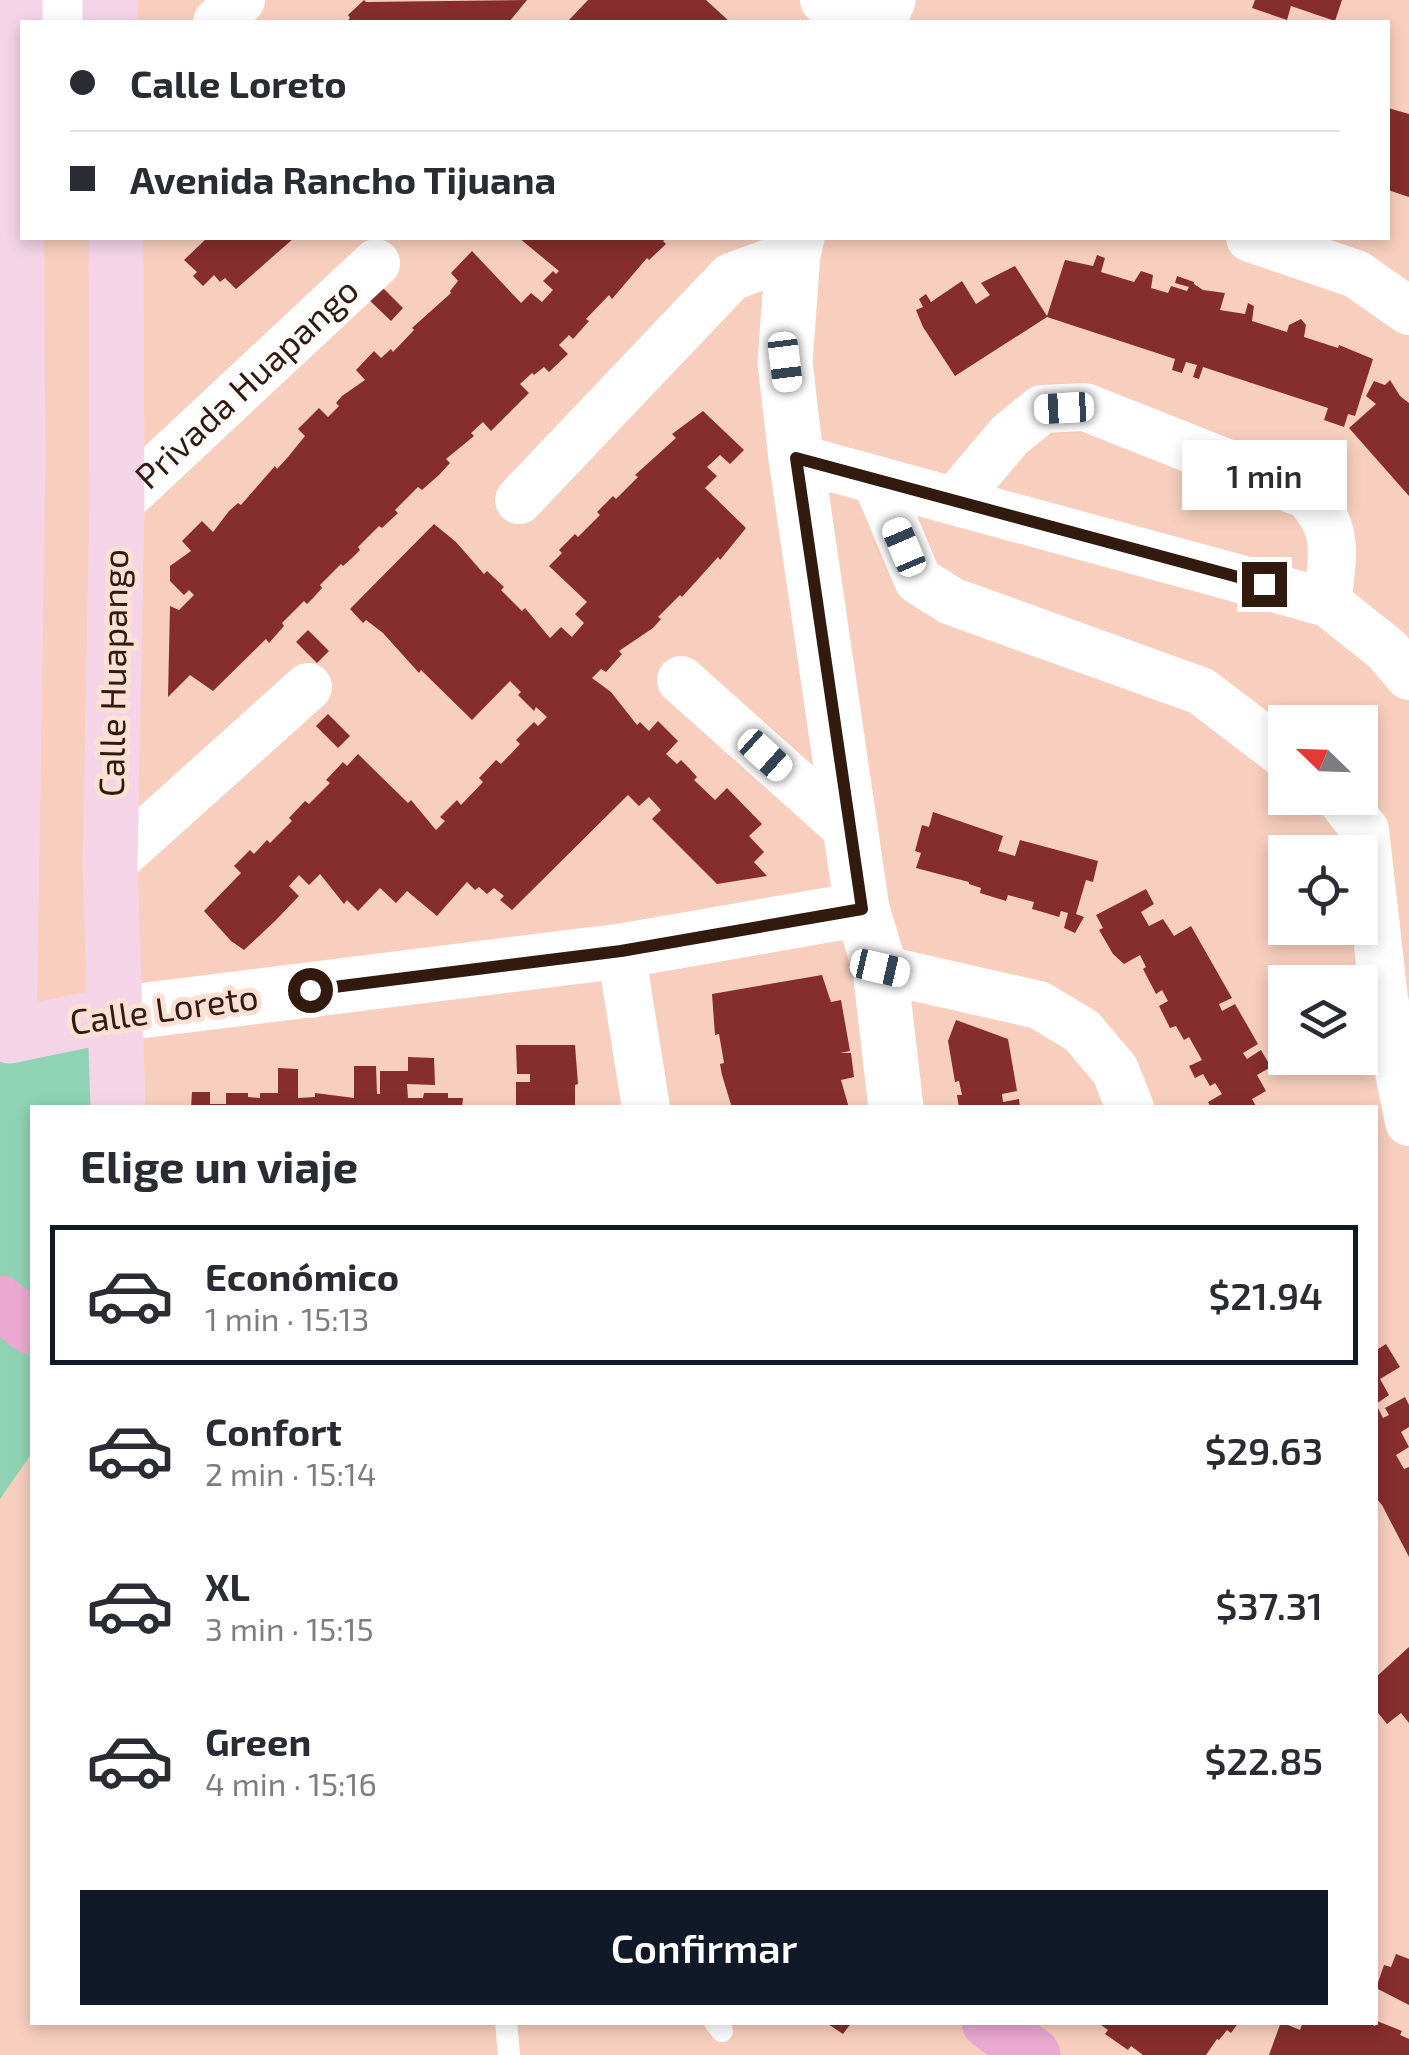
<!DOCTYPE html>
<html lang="es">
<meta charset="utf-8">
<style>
body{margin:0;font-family:"Exo 2",sans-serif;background:#f2f2f3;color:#2b2b33;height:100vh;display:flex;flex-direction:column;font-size:38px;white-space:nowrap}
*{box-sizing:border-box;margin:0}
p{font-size:32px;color:#7c7c81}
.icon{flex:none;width:55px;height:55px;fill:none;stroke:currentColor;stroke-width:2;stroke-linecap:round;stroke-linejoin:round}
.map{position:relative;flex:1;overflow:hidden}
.drawer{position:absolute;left:30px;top:1105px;width:1348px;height:920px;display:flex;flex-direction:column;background:#fff;border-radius:0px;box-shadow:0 5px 15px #0003}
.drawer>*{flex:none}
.hud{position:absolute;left:20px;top:20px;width:1370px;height:220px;border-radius:0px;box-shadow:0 5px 15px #0003;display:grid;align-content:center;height:220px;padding:0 50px;background:#fff}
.needle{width:65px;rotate:293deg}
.buttons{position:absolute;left:1268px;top:705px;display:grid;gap:20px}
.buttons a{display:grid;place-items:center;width:110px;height:110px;border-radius:0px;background:#fff;box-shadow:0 5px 15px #0003;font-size:50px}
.end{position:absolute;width:45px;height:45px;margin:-22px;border:12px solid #321a0f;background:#fff;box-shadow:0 0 0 5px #fff}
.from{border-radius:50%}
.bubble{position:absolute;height:70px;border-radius:0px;background:#fff;box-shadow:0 5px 15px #0003;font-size:32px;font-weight:600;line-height:70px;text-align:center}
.car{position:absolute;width:30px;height:60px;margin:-30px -15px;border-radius:12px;box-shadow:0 0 8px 2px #0007;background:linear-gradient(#fff 24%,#345 0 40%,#fff 0 76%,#345 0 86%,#fff 0)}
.hud b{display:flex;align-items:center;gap:35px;height:95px;font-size:38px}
.hud b+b{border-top:2px solid #e1e1e2}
.hud i{width:25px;height:25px;background:#2b2b33}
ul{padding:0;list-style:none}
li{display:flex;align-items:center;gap:30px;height:140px;margin:0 20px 15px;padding:0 30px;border:5px solid transparent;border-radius:0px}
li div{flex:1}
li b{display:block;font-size:38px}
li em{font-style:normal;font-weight:600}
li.current{border-color:#111827}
li>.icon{width:90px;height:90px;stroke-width:1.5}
h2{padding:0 50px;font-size:45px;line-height:120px}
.primary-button{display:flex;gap:20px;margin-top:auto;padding:20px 50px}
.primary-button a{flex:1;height:115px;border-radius:0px;background:#111827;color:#fff;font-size:40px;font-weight:600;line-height:115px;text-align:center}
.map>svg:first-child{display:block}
</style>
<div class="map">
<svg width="1409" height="2055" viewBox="0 0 1409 2055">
<rect width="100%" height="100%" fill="#f8cfbe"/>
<path fill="#8fd3b4" d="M 131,1018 L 132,1107 L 32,1108 L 32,1453 L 0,1499 L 0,1041 Z"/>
<g fill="#852e2d">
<path d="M 364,0 L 366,2 L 527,0 L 509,22 L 346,22 L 350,18 L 348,15 Z"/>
<path d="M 588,0 L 706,0 L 730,22 L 572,22 L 569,20 Z"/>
<path d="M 1255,0 L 1342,0 L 1335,21 L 1291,6 L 1287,20 L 1252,8 Z"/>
<path d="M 1388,108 L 1409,114 L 1409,197 L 1388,190 Z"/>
<path d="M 207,238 L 294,238 L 236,289 L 225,278 L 220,282 L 214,275 L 203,286 L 193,276 L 197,272 L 184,260 Z"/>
<path d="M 519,238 L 667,238 L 663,241 L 666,244 L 649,260 L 647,258 L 612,299 L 609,295 L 586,319 L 589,321 L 573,339 L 569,335 L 559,345 L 568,354 L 549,372 L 544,367 L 534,375 L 532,373 L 520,384 L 529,393 L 491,431 L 483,422 L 471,433 L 474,436 L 446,459 L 450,463 L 439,475 L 422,490 L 418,487 L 395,510 L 398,513 L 382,528 L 379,526 L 358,547 L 360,550 L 352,558 L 343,566 L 341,564 L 320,585 L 322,588 L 314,597 L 307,604 L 304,601 L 282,623 L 284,626 L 269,643 L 266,639 L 213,691 L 190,675 L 168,697 L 170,606 L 179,610 L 194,595 L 189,590 L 184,595 L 170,581 L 170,566 L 191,551 L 182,541 L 202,521 L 213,532 L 229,511 L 238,503 L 241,505 L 275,466 L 277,469 L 288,457 L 305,436 L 298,429 L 319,408 L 328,417 L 339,406 L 336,403 L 342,396 L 365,380 L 356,370 L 374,351 L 381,358 L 391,349 L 393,352 L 414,330 L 412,328 L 451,293 L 450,291 L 458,281 L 451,273 L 472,251 L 521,303 L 531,293 L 542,302 L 553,290 L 543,281 L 553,271 L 556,274 L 559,271 Z"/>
<path d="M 1097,255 L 1105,258 L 1101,272 L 1134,282 L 1141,271 L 1153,275 L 1151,288 L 1168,293 L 1171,286 L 1187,291 L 1189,287 L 1175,283 L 1177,276 L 1194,282 L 1194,284 L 1203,290 L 1225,293 L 1220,310 L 1245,314 L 1248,303 L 1254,306 L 1252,321 L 1287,332 L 1289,325 L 1301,319 L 1306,325 L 1304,337 L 1338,348 L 1339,345 L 1373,359 L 1355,416 L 1348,414 L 1344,427 L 1324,420 L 1328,408 L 1203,367 L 1199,379 L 1193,377 L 1197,365 L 1186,362 L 1182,373 L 1172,370 L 1175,359 L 1047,317 L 955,376 L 923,327 L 916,310 L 923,307 L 919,299 L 926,294 L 931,302 L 962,281 L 976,304 L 990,295 L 981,283 L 1015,266 L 1047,316 L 1065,260 L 1093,266 Z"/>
<path d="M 379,284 L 403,308 L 391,321 L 366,297 Z"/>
<path d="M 1390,380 L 1400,396 L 1409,403 L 1409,496 L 1349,428 L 1376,404 L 1366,396 L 1374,381 L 1385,385 Z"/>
<path d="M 703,411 L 744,450 L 730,464 L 720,455 L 707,467 L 717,476 L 705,488 L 746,528 L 720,560 L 718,557 L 682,597 L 680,595 L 658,617 L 661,619 L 653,628 L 619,651 L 622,654 L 606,672 L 601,669 L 592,678 L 611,692 L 637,725 L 640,722 L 649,731 L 658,721 L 678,741 L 666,754 L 677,764 L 681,760 L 689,768 L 697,777 L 694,780 L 715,800 L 727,788 L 762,824 L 749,836 L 764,852 L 754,862 L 767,876 L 717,884 L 652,819 L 661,810 L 649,797 L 639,806 L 628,795 L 512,910 L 500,900 L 504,896 L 494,888 L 487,894 L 479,887 L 475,890 L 467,882 L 437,916 L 407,891 L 396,903 L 380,888 L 358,911 L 347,900 L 344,904 L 320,874 L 309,885 L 299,875 L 289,886 L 299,896 L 275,921 L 244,950 L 231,941 L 204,911 L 241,873 L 234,866 L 250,850 L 254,854 L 267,840 L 270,843 L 292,821 L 289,818 L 305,801 L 309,804 L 330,783 L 326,780 L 343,762 L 347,766 L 358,754 L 408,803 L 411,800 L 436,830 L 445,821 L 440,817 L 457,800 L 461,805 L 483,782 L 479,778 L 496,760 L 501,764 L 520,744 L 516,740 L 534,722 L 538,726 L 547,717 L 536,707 L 534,711 L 518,695 L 521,692 L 510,681 L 472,720 L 421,670 L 419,673 L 383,633 L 366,620 L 363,623 L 350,609 L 434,524 L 456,542 L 484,574 L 487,571 L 504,587 L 501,590 L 522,611 L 525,608 L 550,638 L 561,627 L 572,637 L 584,623 L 575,614 L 587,602 L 549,566 L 562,553 L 559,550 L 575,534 L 578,537 L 600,515 L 597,512 L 613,496 L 616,499 L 638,477 L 635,475 L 676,438 L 672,434 Z"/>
<path d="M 308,630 L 329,651 L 317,663 L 296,642 Z"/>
<path d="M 328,714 L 350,736 L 338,748 L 316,726 Z"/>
<path d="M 933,812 L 1003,836 L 998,851 L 1015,856 L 1020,840 L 1098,861 L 1093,882 L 1086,880 L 1076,914 L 1084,917 L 1075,933 L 1064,928 L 1068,913 L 1061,911 L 1059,917 L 1046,913 L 1032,909 L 1034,902 L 1008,895 L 1006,901 L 980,893 L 981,888 L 969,884 L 969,882 L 916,868 L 921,853 L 915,851 L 922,825 L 929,827 Z"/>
<path d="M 1146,889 L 1154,904 L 1141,912 L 1149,926 L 1163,919 L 1174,936 L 1191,926 L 1232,998 L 1219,1004 L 1222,1011 L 1235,1004 L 1258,1044 L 1243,1053 L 1247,1059 L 1261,1050 L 1271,1067 L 1257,1075 L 1266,1091 L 1252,1099 L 1257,1108 L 1211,1108 L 1208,1102 L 1222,1094 L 1215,1083 L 1210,1086 L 1203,1074 L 1195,1078 L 1189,1066 L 1202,1060 L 1189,1037 L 1184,1040 L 1176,1026 L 1170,1028 L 1159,1006 L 1168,1001 L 1162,990 L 1156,994 L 1143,969 L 1146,967 L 1140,955 L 1124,964 L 1113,954 L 1099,930 L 1103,928 L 1096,915 Z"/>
<path d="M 822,975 L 831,1002 L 841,1000 L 850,1051 L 840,1053 L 851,1053 L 854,1077 L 841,1080 L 849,1108 L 732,1108 L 722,1075 L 720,1064 L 724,1063 L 719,1034 L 715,1035 L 712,994 Z"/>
<path d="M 956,1020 L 1008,1039 L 1017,1091 L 1002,1094 L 1003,1102 L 1019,1099 L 1020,1108 L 959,1108 L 957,1095 L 962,1095 L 959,1081 L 955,1082 L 948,1041 Z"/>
<path d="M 516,1045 L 575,1045 L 578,1084 L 575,1085 L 575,1108 L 516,1108 L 516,1082 L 530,1082 L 530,1074 L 517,1074 Z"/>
<path d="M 408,1057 L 434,1058 L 435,1085 L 407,1084 L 408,1098 L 423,1098 L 424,1093 L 448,1093 L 448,1098 L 463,1098 L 462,1108 L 191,1108 L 192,1092 L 210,1092 L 210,1104 L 226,1104 L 226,1093 L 248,1093 L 248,1097 L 260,1098 L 260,1093 L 278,1093 L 278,1068 L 298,1069 L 298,1098 L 315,1097 L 315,1093 L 354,1098 L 354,1066 L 376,1066 L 377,1094 L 380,1094 L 380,1071 L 408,1071 Z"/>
<path d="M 1386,1344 L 1400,1367 L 1380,1379 L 1389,1395 L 1376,1404 L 1383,1418 L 1389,1415 L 1385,1408 L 1405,1397 L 1409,1405 L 1409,1427 L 1401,1432 L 1409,1447 L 1396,1455 L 1404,1469 L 1409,1467 L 1409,1557 L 1382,1505 L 1375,1497 L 1375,1351 Z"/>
<path d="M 1409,1647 L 1409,1723 L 1401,1713 L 1387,1724 L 1375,1709 L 1375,1678 Z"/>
<path d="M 1396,1954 L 1409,1959 L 1409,2005 L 1376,1988 L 1384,1965 L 1391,1967 Z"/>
<path d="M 1377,2021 L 1402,2031 L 1400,2035 L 1409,2039 L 1409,2055 L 1269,2055 L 1281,2022 L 1300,2030 L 1303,2022 L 1366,2022 L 1375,2026 Z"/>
<path d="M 825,2022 L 852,2022 L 843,2034 Z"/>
<path d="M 1097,2022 L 1239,2022 L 1231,2033 L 1227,2030 L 1219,2040 L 1217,2039 L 1206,2055 L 1143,2055 L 1131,2046 L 1128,2050 L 1105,2034 L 1108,2030 Z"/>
</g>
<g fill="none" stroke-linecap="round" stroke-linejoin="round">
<g stroke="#fff" stroke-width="22">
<path d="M 506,2022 L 509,2055"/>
<path d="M 715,2022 L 722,2031"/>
</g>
<g stroke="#fff" stroke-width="48">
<path d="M 824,0 L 848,22"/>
<path d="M 0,4 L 110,9"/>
<path d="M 217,22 L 241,0"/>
<path d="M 1250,238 L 1356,274 L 1409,311"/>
<path d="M 796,458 L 1328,603 L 1387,650 L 1409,676"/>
<path d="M 876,480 L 918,580 L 951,601 L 1201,691 L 1285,755"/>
<path d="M 519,500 L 731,277 L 793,254"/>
<path d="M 954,501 L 1010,435 L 1042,409 L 1085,407 L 1307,495 C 1342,532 1331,556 1328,603"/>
<path id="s1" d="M 117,505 L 376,263"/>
<path d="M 681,680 L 849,830"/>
<path d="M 1340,798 L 1365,830 L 1384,999 L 1409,1122"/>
<path d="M 110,865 L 308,687"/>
<path d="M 621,951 L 646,1108"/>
<path d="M 880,969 L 1039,1005 L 1082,1031 L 1115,1070 L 1130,1108"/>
</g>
<g stroke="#fff" stroke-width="55">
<path d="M 878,22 L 888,0"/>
<path d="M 797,238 L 793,254 L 785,362 L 796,458 L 862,909 L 880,969 L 896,1108"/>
<path d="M 115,1014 L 621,951 L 862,909"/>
</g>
<g stroke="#f5d4e8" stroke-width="55">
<path d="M 15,0 L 18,462 L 9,1036 L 115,1014"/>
<path d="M 110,0 L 110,22"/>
<path d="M 116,238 L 117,505 L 110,865 L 118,1108"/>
</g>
<g stroke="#eba9d2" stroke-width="55">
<path d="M 0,1303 L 32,1327"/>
<path d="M 989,2022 L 1033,2055"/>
</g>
</g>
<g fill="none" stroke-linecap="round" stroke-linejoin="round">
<path stroke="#321a0f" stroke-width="12" d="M 310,990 L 621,951 L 862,909 L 796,458 L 1264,584"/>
</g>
<g text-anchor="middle" stroke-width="10" stroke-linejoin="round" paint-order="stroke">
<g font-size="35" fill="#321a0f" stroke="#fce0d4">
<text dy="12" stroke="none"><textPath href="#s1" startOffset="178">Privada Huapango</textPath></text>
<text transform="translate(114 673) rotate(-89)" y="12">Calle Huapango</text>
<text transform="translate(164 1010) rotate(-8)" y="12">Calle Loreto</text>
</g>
</g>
</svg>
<div class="buttons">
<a><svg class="needle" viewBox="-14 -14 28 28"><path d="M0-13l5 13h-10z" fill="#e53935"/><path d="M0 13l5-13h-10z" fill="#7c7c81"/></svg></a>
<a><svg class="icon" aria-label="locate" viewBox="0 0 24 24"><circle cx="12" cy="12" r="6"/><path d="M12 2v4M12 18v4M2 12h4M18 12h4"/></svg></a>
<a><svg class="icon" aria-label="layers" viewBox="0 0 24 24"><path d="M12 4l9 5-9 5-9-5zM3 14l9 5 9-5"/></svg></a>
</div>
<i class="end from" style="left:310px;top:990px"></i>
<i class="end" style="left:1264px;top:584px"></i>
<div class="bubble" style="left:1182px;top:440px;width:165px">1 min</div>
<i class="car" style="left:785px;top:362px;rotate:173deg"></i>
<i class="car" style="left:1064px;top:408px;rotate:267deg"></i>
<i class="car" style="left:904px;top:547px;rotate:337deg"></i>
<i class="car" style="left:765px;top:755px;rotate:132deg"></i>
<i class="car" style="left:880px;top:968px;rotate:103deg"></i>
<div class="hud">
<b><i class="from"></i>Calle Loreto</b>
<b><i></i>Avenida Rancho Tijuana</b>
</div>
<section class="drawer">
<h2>Elige un viaje</h2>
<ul>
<li class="current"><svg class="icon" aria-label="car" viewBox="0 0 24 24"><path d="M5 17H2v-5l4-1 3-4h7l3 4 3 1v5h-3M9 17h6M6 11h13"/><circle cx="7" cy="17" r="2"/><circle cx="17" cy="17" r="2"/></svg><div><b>Económico</b><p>1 min · 15:13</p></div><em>$21.94</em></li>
<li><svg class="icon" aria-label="car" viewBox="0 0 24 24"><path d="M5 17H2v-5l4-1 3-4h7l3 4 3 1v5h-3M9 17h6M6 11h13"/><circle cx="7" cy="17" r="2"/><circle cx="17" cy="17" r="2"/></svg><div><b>Confort</b><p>2 min · 15:14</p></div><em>$29.63</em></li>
<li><svg class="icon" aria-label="car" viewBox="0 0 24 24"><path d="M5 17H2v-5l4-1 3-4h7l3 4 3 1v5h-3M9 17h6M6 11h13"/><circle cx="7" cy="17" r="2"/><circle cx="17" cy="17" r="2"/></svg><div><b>XL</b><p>3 min · 15:15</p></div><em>$37.31</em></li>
<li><svg class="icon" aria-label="car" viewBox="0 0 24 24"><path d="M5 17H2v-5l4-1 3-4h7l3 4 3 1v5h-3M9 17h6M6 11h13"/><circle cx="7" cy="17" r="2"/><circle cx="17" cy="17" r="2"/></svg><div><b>Green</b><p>4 min · 15:16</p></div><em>$22.85</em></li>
</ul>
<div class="primary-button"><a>Confirmar</a></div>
</section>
</div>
